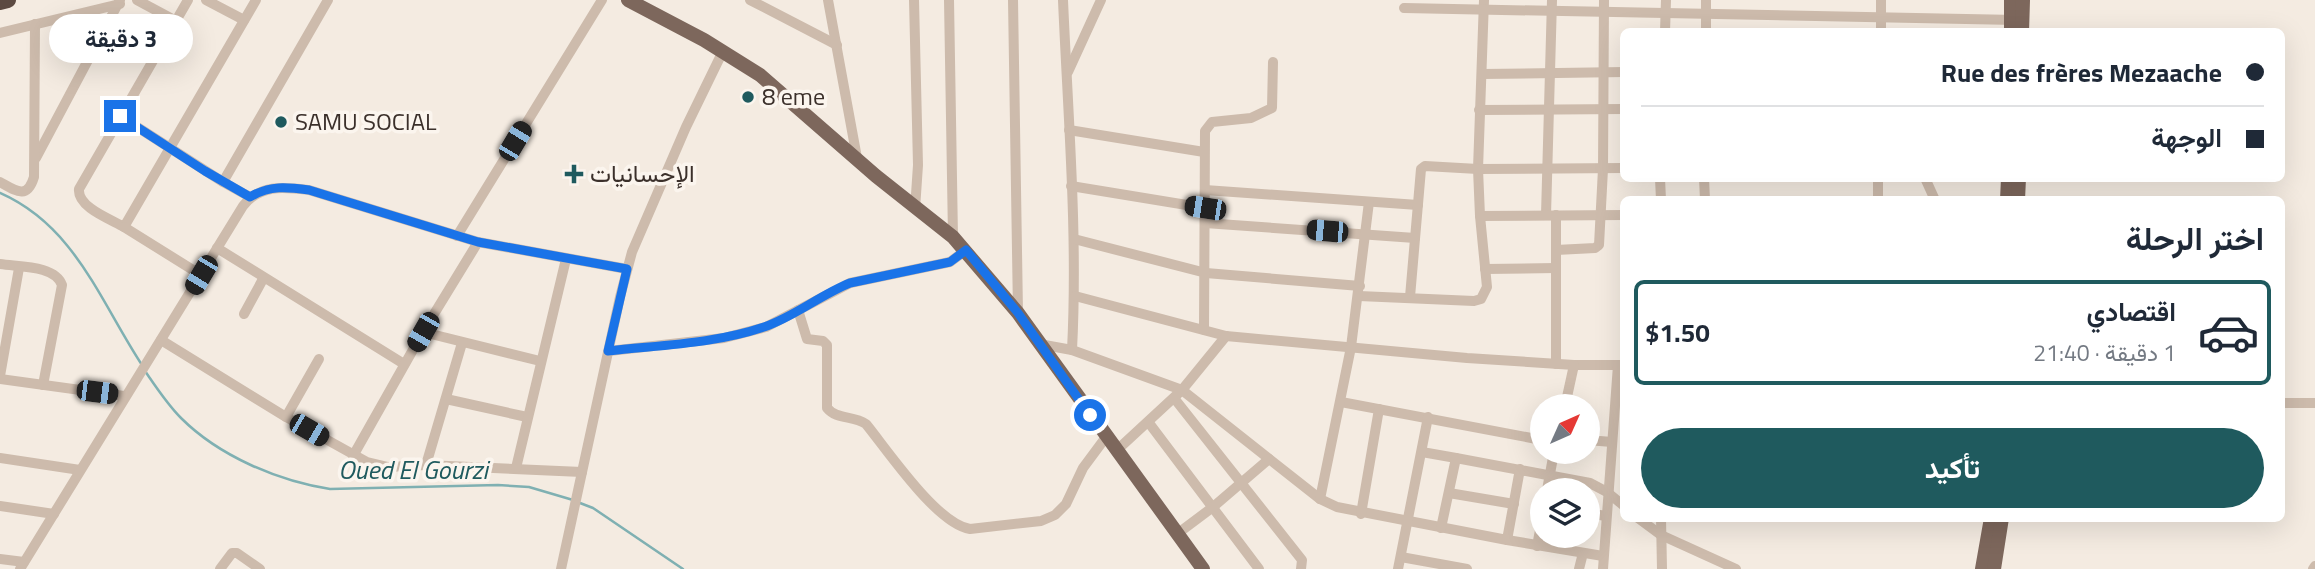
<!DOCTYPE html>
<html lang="ar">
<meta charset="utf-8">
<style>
body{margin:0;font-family:"Titillium Web",Vazirmatn,sans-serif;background:#f6f6f7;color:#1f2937;direction:rtl;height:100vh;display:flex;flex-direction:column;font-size:26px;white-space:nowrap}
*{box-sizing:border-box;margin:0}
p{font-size:23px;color:#747a83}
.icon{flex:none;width:38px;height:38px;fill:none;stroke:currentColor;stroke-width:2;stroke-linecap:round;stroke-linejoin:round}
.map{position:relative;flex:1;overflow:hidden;direction:ltr}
.drawer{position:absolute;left:1620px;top:196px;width:665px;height:326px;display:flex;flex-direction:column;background:#fff;border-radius:10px;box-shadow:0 7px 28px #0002;direction:rtl}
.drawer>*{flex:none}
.top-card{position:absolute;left:1620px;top:28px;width:665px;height:154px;border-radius:10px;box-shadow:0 7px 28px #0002;direction:rtl;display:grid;align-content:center;height:154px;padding:0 21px;background:#fff}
.needle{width:46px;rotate:45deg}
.fabs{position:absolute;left:1530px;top:394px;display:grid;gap:14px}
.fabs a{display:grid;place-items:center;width:70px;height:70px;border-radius:50%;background:#fff;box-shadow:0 7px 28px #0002;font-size:35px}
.end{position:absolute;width:32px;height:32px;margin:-16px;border:9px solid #1a73e8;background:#fff;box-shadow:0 0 0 4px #fff}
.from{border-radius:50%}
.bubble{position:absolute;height:49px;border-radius:24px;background:#fff;box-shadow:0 7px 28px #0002;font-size:23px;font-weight:700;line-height:49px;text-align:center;direction:rtl}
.car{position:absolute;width:21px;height:42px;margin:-21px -10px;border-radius:9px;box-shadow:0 0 5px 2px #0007;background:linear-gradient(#222 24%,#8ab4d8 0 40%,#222 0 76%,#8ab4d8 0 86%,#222 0)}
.top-card b{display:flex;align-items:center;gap:24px;height:66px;font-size:26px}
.top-card b+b{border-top:2px solid #e0e1e3}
.top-card i{width:18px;height:18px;background:#1f2937}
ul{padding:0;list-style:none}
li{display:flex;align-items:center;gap:21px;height:105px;margin:0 14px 10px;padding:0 7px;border:4px solid transparent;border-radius:10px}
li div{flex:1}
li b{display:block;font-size:26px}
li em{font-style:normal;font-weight:700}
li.current{border-color:#1f5a5e}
li>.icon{width:63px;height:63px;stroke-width:1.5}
h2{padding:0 21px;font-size:32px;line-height:84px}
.cta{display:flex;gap:14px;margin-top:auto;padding:14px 21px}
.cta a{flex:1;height:80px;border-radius:42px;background:#1f5a5e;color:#fff;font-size:28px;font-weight:700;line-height:80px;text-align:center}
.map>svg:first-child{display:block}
</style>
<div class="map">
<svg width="2315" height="569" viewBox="0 0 2315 569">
<rect width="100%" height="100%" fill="#f4ebe1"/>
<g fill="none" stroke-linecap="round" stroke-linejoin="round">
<g stroke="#7fb0b2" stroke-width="2.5">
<path d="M 0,193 C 75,226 100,301 142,365"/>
<path d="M 145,371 C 156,387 167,404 181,418 C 219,456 278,481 330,489 L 498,485 L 529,487 L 573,500"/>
<path d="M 580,503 L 593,508 L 683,569"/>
</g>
<g stroke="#cdbbac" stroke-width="10">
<path d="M 137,0 L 176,21"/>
<path d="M 188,0 L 79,189 C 77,207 110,219 124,227 L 256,0"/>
<path d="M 206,0 L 244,20"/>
<path d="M 750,0 L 837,45"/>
<path d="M 828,0 L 857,158"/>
<path d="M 914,0 L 918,165 L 915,209"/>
<path d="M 949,0 L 953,237"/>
<path d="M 1013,0 L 1018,313"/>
<path d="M 1063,0 C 1068,117 1078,234 1072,350"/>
<path d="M 1484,0 L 1478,169 L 1624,168"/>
<path d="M 1706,0 L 1706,32"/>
<path d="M 1404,8 L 2016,20"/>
<path d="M 1665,32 L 1666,0"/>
<path d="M 1881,32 L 1881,0"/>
<path d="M 0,33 L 120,4"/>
<path d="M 1068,72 L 1101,0"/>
<path d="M 1482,74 L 1624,72"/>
<path d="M 1479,110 L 1624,109"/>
<path d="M 120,116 L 223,182 L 250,197"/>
<path d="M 1069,130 L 1204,152"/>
<path d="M 36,158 L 120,0"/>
<path d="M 1660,178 L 1661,200"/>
<path d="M 1704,178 L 1705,200"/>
<path d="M 1925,178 L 1935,200"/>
<path d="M 0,182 C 16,191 27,200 34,177 L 35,24"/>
<path d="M 223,182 L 328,0"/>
<path d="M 1071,186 L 1205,208"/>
<path d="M 1205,190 L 1418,205"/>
<path d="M 1878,200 L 1878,178"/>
<path d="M 1546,215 L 1552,0"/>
<path d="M 1480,216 L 1624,215"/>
<path d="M 1205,223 L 1415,238"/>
<path d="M 124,227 L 201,275"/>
<path d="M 457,236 L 602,0"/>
<path d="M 1074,239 L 1206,273 L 1360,286"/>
<path d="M 217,248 L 404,364"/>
<path d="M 1556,250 L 1595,248 L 1599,245 L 1603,169 L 1604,0"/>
<path d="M 0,264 C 19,267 55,265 62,285 L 43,385"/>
<path d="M 1485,269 L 1556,268"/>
<path d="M 1075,296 L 1226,336 L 1467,358 L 1574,365 L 1624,365"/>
<path d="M 1359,296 L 1474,301 L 1481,299 L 1487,287 L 1480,216 L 1478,169 L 1425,166 L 1421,169 L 1410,297"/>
<path d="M 798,310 L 807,339 L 823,341 L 827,345 L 827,408 C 837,420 853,415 866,424 C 888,451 937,524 970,529 L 1041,521 L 1055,515 L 1066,504 L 1083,468 L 1106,437"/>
<path d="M 244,314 L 263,279"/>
<path d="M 1204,330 L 1205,131 L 1212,122 L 1251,118 L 1272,108 L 1273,62"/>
<path d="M 423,332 L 540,361"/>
<path d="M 161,340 L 286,417 L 367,462 L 388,467 L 426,465 L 582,472"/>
<path d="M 1039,344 L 1072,350 L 1182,390 L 1320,499 L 1337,507 L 1507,540 L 1603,556"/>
<path d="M 609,351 L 724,338 L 766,327 L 850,283 L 950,262 L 966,250"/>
<path d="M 1556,364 L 1556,215"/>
<path d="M 0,376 L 19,268"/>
<path d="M 0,379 L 124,396"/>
<path d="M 1174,398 L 1302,560 L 1301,569"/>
<path d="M 446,399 L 527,417"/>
<path d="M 1341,402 L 1542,440"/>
<path d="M 2282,403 L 2315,403"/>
<path d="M 1565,406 L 1574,365"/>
<path d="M 286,417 L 319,359"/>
<path d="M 1149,423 L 1259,569"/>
<path d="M 1587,440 L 1612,442"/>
<path d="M 1116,451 L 1182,390 L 1226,336"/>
<path d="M 1422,452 L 1456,458"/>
<path d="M 353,456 L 423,332 L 478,242"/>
<path d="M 0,458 L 80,470"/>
<path d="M 426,465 L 462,343"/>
<path d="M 516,468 L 566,259"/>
<path d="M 1547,490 L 1554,452"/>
<path d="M 1449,493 L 1514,504"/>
<path d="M 1320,499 L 1351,347 L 1369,202"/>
<path d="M 0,506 L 54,514"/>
<path d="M 1587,513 L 1606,516"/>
<path d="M 1361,514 L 1379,409"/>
<path d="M 1638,518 L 1661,535 L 1736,569"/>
<path d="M 1661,518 L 1662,569"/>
<path d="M 1441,528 L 1456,458 L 1590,483 L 1607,492 L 1624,506"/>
<path d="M 1177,534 L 1213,507 L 1269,459"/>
<path d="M 1507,540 L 1520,469"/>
<path d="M 1537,546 L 1542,520"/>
<path d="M 1401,557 L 1467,569"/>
<path d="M 0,559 L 24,562"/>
<path d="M 20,569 L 243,206 C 260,184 283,187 309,190 L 478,242 L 627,269"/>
<path d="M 220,569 L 232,553 L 237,553 L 260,569"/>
<path d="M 561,569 L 620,297 L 632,252 L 686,127 L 723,51"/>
<path d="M 1398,569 L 1428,417"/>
<path d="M 1579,569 L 1583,553"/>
<path d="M 1603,569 L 1618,365"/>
<path d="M 2313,569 L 2315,566"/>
</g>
<g stroke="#7d675c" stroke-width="14">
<path d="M 628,0 L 704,40 L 760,75 L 876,176 L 953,237 L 1018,313 L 1203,569"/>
<path d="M 2011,0 L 2011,32"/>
<path d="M 2022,32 L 2023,0"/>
<path d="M 2007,200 L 2008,178"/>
<path d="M 2018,200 L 2019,178"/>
<path d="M 1982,569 L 1991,518"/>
<path d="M 1994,569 L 2002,518"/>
</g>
<path stroke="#5c4a42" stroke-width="16" d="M 0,2 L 8,0"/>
</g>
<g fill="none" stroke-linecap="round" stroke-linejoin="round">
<path stroke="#1a73e8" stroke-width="9" d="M 120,116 L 205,171 L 250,197 C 270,185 287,187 309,190 L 478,242 L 627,269 L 608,351 C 660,345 714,344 764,327 C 794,317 820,295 850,283 L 950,262 L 966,250 L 1018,313 L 1090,415"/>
</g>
<g fill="#1f5a5e" stroke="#fbf5ee" stroke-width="2.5">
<circle cx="748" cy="97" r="7"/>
<circle cx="281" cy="122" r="7"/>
<path d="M570.5 163.5h7v7h7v7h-7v7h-7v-7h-7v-7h7z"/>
</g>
<g text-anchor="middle" stroke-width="7" stroke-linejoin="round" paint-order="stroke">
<g font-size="24" fill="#3b302b" stroke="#fbf5ee" text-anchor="start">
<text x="762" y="105">8 eme</text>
<text x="295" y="130">SAMU SOCIAL</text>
<text x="590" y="182">الإحسانيات</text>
</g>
<g font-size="26" font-style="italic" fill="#1f5a5e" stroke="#fbf5ee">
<text x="413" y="479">Oued El Gourzi</text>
</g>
</g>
</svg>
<div class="fabs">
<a><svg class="needle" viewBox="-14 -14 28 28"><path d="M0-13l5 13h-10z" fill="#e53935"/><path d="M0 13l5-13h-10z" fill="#747a83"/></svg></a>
<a><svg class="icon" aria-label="layers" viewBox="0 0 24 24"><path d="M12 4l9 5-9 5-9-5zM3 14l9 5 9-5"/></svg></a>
</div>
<i class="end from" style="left:1090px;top:415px"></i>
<i class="end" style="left:120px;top:116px"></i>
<div class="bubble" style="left:49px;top:14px;width:144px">3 دقيقة</div>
<i class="car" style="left:515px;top:141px;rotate:31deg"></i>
<i class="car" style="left:1205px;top:208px;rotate:279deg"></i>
<i class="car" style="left:1327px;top:231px;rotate:275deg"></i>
<i class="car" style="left:201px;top:275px;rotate:211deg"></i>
<i class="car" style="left:423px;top:332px;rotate:210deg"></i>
<i class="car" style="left:97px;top:392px;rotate:97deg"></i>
<i class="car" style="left:309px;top:430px;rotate:120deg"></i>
<div class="top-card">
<b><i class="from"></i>Rue des frères Mezaache</b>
<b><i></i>الوجهة</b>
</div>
<section class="drawer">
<h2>اختر الرحلة</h2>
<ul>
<li class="current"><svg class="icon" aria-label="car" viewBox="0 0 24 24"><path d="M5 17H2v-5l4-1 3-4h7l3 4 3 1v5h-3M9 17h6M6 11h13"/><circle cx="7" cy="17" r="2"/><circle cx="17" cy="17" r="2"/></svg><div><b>اقتصادي</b><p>1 دقيقة · 21:40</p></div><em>$1.50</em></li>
</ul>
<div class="cta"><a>تأكيد</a></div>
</section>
</div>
